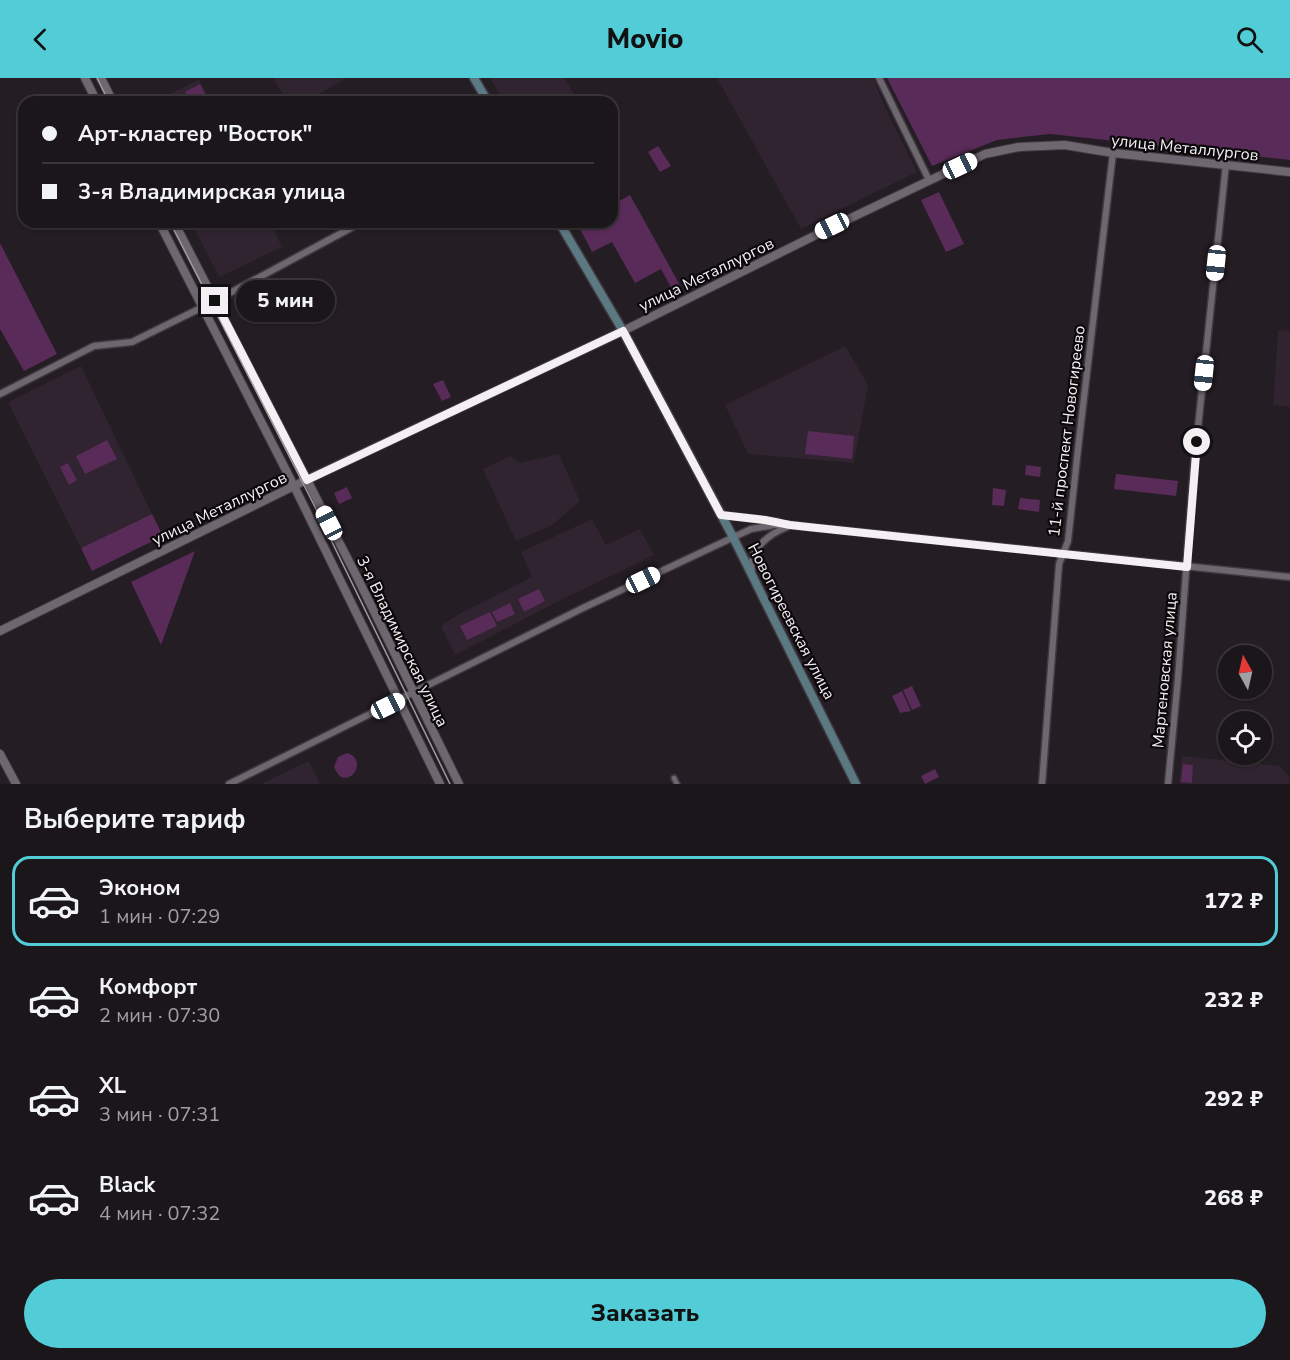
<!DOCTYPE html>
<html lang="ru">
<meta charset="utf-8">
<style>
body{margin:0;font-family:"Nunito Sans",sans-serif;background:#241f23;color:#f1f3f6;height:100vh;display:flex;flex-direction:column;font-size:22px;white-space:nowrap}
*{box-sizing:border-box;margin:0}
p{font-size:20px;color:#a09fa2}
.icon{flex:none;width:33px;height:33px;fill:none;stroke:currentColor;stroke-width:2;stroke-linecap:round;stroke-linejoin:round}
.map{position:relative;height:706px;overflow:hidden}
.panel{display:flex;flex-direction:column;background:#1b161a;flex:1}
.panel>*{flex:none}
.top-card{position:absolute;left:18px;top:18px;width:600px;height:132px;border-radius:18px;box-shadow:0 2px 4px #0004,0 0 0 2px #393539;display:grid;align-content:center;height:132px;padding:0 24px;background:#1b161a}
.needle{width:39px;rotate:352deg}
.tools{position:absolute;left:1218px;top:567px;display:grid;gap:12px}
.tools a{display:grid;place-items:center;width:54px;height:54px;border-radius:50%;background:#1b161a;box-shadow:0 2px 4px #0004,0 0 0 2px #393539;font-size:30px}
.end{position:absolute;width:27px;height:27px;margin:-14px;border:8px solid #f4eff3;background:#111;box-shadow:0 0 0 3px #111}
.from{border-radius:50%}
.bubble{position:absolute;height:42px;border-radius:21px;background:#1b161a;box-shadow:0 2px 4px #0004,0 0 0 2px #393539;font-size:20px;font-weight:800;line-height:42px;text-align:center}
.car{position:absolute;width:18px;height:36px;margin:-18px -9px;border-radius:8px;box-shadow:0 0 4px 2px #0007;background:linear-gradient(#fff 24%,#345 0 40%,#fff 0 76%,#345 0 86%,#fff 0)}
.top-card b{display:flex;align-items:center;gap:21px;height:57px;font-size:22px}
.top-card b+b{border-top:2px solid #393539}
.top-card i{width:15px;height:15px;background:#f1f3f6}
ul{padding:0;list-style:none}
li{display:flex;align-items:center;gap:18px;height:90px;margin:0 12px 9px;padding:0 12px;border:3px solid transparent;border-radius:18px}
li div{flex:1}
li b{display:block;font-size:22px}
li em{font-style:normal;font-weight:800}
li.current{border-color:#52ccd6}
li>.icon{width:54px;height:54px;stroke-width:1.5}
h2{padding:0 24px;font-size:27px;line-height:72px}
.button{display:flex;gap:12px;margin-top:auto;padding:12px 24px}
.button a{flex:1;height:69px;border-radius:36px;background:#52ccd6;color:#111;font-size:24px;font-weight:800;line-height:69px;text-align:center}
header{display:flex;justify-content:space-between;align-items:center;height:78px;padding:0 24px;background:#52ccd6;color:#111;font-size:27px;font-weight:800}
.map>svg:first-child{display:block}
</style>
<header><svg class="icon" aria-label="back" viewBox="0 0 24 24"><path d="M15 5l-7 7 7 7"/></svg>Movio<svg class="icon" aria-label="search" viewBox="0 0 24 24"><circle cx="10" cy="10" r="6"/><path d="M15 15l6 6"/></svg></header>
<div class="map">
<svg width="1290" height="706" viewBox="0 0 1290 706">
<rect width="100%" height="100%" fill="#241d23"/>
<g fill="#2f242f">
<path d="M 273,0 L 346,0 L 306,24 L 287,24 Z"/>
<path d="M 490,0 L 564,0 L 574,16 L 561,24 L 504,24 Z"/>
<path d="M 717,0 L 873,0 L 884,27 L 917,94 L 801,151 Z"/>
<path d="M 199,1 L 211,24 L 155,24 Z"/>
<path d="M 191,144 L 270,144 L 282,169 L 219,199 Z"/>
<path d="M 1278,252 L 1290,253 L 1290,329 L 1273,327 Z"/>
<path d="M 845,268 L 868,307 L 854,385 L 748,376 L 725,327 Z"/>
<path d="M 81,288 L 152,436 L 81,470 L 8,324 Z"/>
<path d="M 559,376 L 580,423 L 552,447 L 516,463 L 483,391 L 510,378 L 520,385 Z"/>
<path d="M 592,441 L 606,467 L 640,451 L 654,477 L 559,523 L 455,577 L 441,548 L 459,536 L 532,499 L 521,474 Z"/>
<path d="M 1182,678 L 1280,688 L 1290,700 L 1289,706 L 1179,706 Z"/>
<path d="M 309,683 L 320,706 L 261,706 L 300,687 Z"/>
</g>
<g fill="#592b58">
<path d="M 887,0 L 1290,0 L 1290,82 L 1050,56 L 997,62 L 932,88 Z"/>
<path d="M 200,6 L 209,24 L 191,24 L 185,14 Z"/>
<path d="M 658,68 L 671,88 L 660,94 L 648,74 Z"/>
<path d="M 939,114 L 964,166 L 946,174 L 921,122 Z"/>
<path d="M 630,117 L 681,209 L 673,213 L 661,191 L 635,205 L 612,164 L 592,174 L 577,145 L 580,144 L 612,144 L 612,127 Z"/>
<path d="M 0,165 L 57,276 L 24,293 L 0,251 Z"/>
<path d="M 443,302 L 451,319 L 442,323 L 433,306 Z"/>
<path d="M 808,353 L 854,358 L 852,381 L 805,376 Z"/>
<path d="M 107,362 L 117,381 L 85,396 L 76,378 Z"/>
<path d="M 68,385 L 77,402 L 69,407 L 60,389 Z"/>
<path d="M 1026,387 L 1041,389 L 1040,399 L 1025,397 Z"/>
<path d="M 1116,396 L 1178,403 L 1176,418 L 1114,411 Z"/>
<path d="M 347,409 L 352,420 L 339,426 L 334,415 Z"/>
<path d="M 993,410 L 1006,412 L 1004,428 L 992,427 Z"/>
<path d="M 1020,420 L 1040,422 L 1039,434 L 1018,431 Z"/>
<path d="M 152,436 L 163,458 L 92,493 L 81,470 Z"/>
<path d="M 195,473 L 161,567 L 131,504 Z"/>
<path d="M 539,511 L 545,523 L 524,534 L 518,521 Z"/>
<path d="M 510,525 L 515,536 L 497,544 L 492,534 Z"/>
<path d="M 490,534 L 497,548 L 467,562 L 460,548 Z"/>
<path d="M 912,608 L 921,628 L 912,632 L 903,612 Z"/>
<path d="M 902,613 L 911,633 L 900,635 L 892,618 Z"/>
<path d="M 347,675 C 359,678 360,691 351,698 C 341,703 338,697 334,689 L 338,679 Z"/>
<path d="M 1183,686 L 1193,687 L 1192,705 L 1181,704 Z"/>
<path d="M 935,691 L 939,699 L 925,706 L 921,698 Z"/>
</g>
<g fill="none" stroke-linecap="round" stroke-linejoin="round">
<g stroke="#403a40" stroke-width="8">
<path id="pedestrian" d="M 674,700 L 677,706"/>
</g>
<g stroke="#403a40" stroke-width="9">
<g id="minor">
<path d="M 879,0 L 929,102"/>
<path d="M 0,316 L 94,268 L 132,264 L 215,223 L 362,144"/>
<path d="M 721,437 L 765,442 L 778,444"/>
<path d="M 752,493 C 748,472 769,456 787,449"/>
<path d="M 229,706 L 583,530 L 751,451 L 774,447 L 790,447 L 1290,499"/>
<path d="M 1042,706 L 1059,486 L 1068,463 L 1079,362 L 1113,75"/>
<path d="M 1168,706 L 1178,600 L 1194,387 L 1226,86"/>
</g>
</g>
<g stroke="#403a40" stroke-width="10">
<g id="tertiary">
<path d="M 85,0 L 97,24"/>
<path d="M 101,0 L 113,24"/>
<path d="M 159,144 L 294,408 L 440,706"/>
<path d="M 174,144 L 356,497 L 459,706"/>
<path d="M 0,553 L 302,404 L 623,253 L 832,149 L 985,76 L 1019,69 L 1065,67 L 1113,75 L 1290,94"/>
<path d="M 0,676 L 16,706"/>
</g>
</g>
<g stroke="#403a40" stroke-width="11">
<g id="secondary">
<path d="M 474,0 L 488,24"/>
<path d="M 559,144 L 623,253 L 733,459 L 856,706"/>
</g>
</g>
<use href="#pedestrian" stroke="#6f676f" stroke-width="4.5"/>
<use href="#minor" stroke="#6f676f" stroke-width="6"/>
<use href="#tertiary" stroke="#6f676f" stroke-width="8"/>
<use href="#secondary" stroke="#5a7982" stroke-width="8"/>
<g stroke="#a09a9f" stroke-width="1.5">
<path d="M 97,0 L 109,24"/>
<path d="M 170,144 L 313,425 L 450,706"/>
</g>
</g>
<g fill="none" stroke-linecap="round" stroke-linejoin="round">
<path stroke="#f4eff3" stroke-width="8" d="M 215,223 L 307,402 L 623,253 L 721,437 L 765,442 L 790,447 L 808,449 L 1187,489 L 1197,364"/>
</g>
<g text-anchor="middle" stroke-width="4.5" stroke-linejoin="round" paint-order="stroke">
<g font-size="16" fill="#f4eff3" stroke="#0b080b">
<text transform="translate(1185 69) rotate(6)" y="6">улица Металлургов</text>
<text transform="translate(706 196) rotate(-26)" y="6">улица Металлургов</text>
<text transform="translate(1066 353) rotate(-83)" y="6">11-й проспект Новогиреево</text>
<text transform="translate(219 430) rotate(-26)" y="6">улица Металлургов</text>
<text transform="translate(792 543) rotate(63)" y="6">Новогиреевская улица</text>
<text transform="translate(403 563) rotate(64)" y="6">3-я Владимирская улица</text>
<text transform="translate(1164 592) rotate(-85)" y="6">Мартеновская улица</text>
</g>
</g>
</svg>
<div class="tools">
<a><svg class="needle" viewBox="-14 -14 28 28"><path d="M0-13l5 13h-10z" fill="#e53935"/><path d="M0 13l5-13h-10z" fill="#a09fa2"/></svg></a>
<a><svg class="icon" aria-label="locate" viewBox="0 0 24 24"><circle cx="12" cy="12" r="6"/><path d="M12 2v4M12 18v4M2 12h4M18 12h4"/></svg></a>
</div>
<i class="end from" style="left:1197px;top:364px"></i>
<i class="end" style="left:215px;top:223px"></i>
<div class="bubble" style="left:236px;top:202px;width:99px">5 мин</div>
<i class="car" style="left:960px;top:88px;rotate:65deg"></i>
<i class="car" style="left:832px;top:148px;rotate:244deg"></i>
<i class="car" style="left:1216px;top:185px;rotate:186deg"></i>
<i class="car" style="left:1204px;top:295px;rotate:186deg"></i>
<i class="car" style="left:329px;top:445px;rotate:333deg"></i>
<i class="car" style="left:643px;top:502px;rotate:64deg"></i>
<i class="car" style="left:388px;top:628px;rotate:64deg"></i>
<div class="top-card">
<b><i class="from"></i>Арт-кластер &quot;Восток&quot;</b>
<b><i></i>3-я Владимирская улица</b>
</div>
</div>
<section class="panel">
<h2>Выберите тариф</h2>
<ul>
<li class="current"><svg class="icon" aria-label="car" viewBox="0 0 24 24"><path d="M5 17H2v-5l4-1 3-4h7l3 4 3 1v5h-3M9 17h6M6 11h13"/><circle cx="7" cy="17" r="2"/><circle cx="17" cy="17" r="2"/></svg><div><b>Эконом</b><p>1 мин · 07:29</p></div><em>172 ₽</em></li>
<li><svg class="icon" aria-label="car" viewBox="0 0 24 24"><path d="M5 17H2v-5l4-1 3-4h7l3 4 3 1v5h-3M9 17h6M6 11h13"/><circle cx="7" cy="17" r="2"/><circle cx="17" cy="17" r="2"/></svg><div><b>Комфорт</b><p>2 мин · 07:30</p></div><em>232 ₽</em></li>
<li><svg class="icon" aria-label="car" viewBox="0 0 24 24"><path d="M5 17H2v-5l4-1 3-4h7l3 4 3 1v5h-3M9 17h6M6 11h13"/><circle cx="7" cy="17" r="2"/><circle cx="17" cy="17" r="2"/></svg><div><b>XL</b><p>3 мин · 07:31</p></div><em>292 ₽</em></li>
<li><svg class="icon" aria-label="car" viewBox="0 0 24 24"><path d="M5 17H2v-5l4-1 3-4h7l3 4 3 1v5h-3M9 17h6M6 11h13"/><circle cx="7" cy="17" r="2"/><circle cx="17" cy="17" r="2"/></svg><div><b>Black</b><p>4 мин · 07:32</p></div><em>268 ₽</em></li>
</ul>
<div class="button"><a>Заказать</a></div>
</section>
